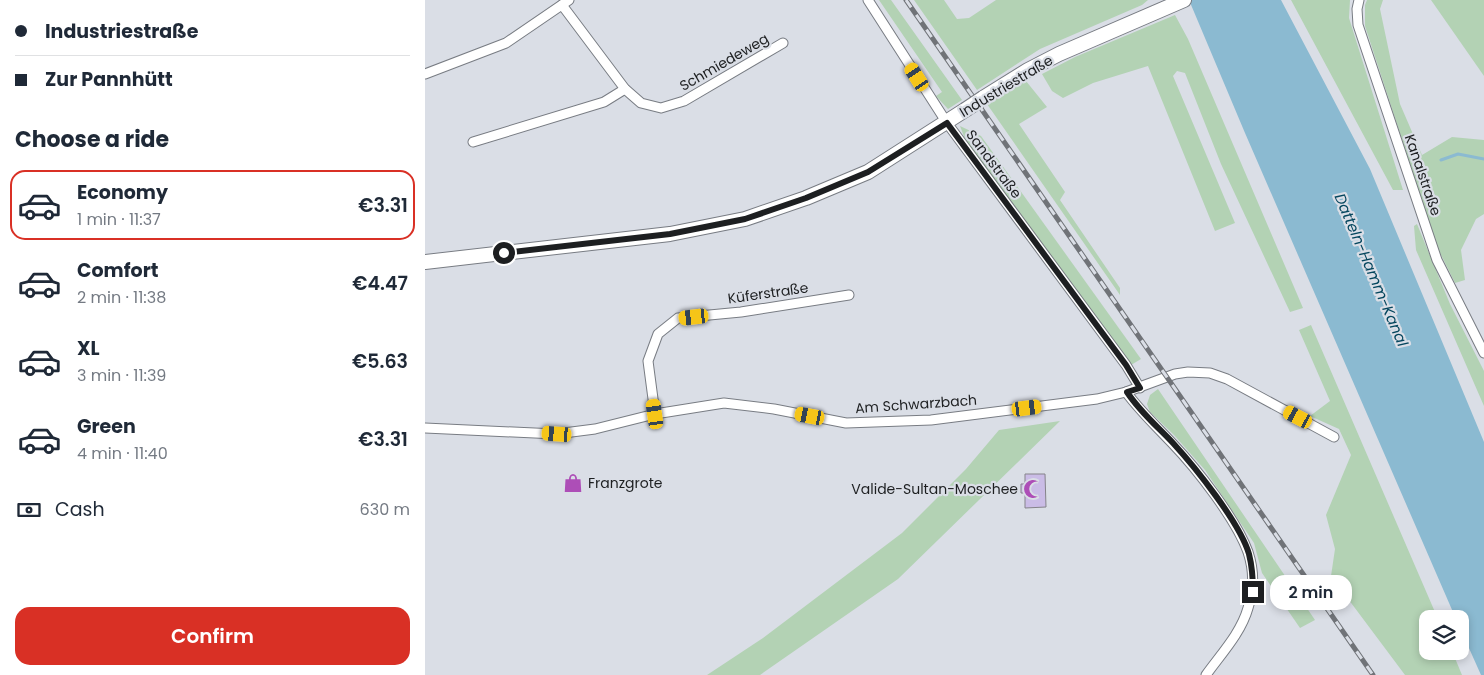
<!DOCTYPE html>
<meta charset="utf-8">
<style>
body{margin:0;font-family:Poppins,sans-serif;background:#f6f6f7;color:#1f2937;height:100vh;display:flex;flex-direction:column;font-size:19px;white-space:nowrap}
*{box-sizing:border-box;margin:0}
p{font-size:16px;color:#747a83}
.icon{flex:none;width:28px;height:28px;fill:none;stroke:currentColor;stroke-width:2;stroke-linecap:round;stroke-linejoin:round}
.map{position:relative;flex:1;overflow:hidden}
.side{display:flex;flex-direction:column;background:#fff;width:425px}
.side>*{flex:none}
.hud{display:grid;align-content:center;height:110px;padding:0 15px;background:#fff}
.buttons{position:absolute;left:994px;top:610px;display:grid;gap:10px}
.buttons a{display:grid;place-items:center;width:50px;height:50px;border-radius:10px;background:#fff;box-shadow:0 2px 8px #0003;font-size:25px}
.end{position:absolute;width:22px;height:22px;margin:-11px;border:6px solid #1d1f21;background:#fff;box-shadow:0 0 0 2px #fff}
.from{border-radius:50%}
.bubble{position:absolute;height:35px;border-radius:15px;background:#fff;box-shadow:0 2px 8px #0003;font-size:16px;font-weight:600;line-height:35px;text-align:center}
.car{position:absolute;width:15px;height:30px;margin:-15px -8px;border-radius:6px;box-shadow:0 0 4px 1px #0007;background:linear-gradient(#f5c518 24%,#345 0 40%,#f5c518 0 76%,#345 0 86%,#f5c518 0)}
.hud b{display:flex;align-items:center;gap:18px;height:48px;font-size:19px}
.hud b+b{border-top:1px solid #e0e1e3}
.hud i{width:12px;height:12px;background:#1f2937}
ul{padding:0;list-style:none}
li{display:flex;align-items:center;gap:15px;height:70px;margin:0 10px 8px;padding:0 5px;border:2px solid transparent;border-radius:15px}
li div{flex:1}
li b{display:block;font-size:19px}
li em{font-style:normal;font-weight:600}
li.active{border-color:#d93025}
li>.icon{width:45px;height:45px;stroke-width:1.5}
h2{padding:0 15px;font-size:22px;line-height:60px}
.pay{display:flex;align-items:center;gap:12px;height:55px;padding:0 15px;font-size:19px}
.pay p{margin-inline-start:auto}
.cta{display:flex;gap:10px;margin-top:auto;padding:10px 15px}
.cta a{flex:1;height:58px;border-radius:15px;background:#d93025;color:#fff;font-size:20px;font-weight:600;line-height:58px;text-align:center}
main{display:flex;flex:1;min-height:0}
.map>svg:first-child{display:block}
</style>
<main>
<section class="side">
<div class="hud">
<b><i class="from"></i>Industriestraße</b>
<b><i></i>Zur Pannhütt</b>
</div>
<h2>Choose a ride</h2>
<ul>
<li class="active"><svg class="icon" aria-label="car" viewBox="0 0 24 24"><path d="M5 17H2v-5l4-1 3-4h7l3 4 3 1v5h-3M9 17h6M6 11h13"/><circle cx="7" cy="17" r="2"/><circle cx="17" cy="17" r="2"/></svg><div><b>Economy</b><p>1 min · 11:37</p></div><em>€3.31</em></li>
<li><svg class="icon" aria-label="car" viewBox="0 0 24 24"><path d="M5 17H2v-5l4-1 3-4h7l3 4 3 1v5h-3M9 17h6M6 11h13"/><circle cx="7" cy="17" r="2"/><circle cx="17" cy="17" r="2"/></svg><div><b>Comfort</b><p>2 min · 11:38</p></div><em>€4.47</em></li>
<li><svg class="icon" aria-label="car" viewBox="0 0 24 24"><path d="M5 17H2v-5l4-1 3-4h7l3 4 3 1v5h-3M9 17h6M6 11h13"/><circle cx="7" cy="17" r="2"/><circle cx="17" cy="17" r="2"/></svg><div><b>XL</b><p>3 min · 11:39</p></div><em>€5.63</em></li>
<li><svg class="icon" aria-label="car" viewBox="0 0 24 24"><path d="M5 17H2v-5l4-1 3-4h7l3 4 3 1v5h-3M9 17h6M6 11h13"/><circle cx="7" cy="17" r="2"/><circle cx="17" cy="17" r="2"/></svg><div><b>Green</b><p>4 min · 11:40</p></div><em>€3.31</em></li>
</ul>
<div class="pay"><svg class="icon" aria-label="cash" viewBox="0 0 24 24"><path d="M3 7h18v10H3z"/><circle cx="12" cy="12" r="2"/></svg>Cash<p>630 m</p></div>
<div class="cta"><a>Confirm</a></div>
</section>
<div class="map">
<svg width="1059" height="675" viewBox="0 0 1059 675">
<rect width="100%" height="100%" fill="#dadee6"/>
<g fill="#b3d2b4">
<path d="M 454,0 L 466,0 L 537,100 L 523,109 L 511,96 L 517,92 Z"/>
<path d="M 489,0 L 519,0 L 532,19 L 544,18 L 571,0 L 723,0 L 717,5 L 615,49 L 552,90 Z"/>
<path d="M 866,0 L 925,0 L 924,18 L 978,190 L 968,190 Z"/>
<path d="M 942,0 L 958,0 L 955,9 L 975,104 L 997,155 L 1027,137 L 1059,140 L 1059,214 L 1051,219 L 1036,250 L 1040,280 L 1030,283 L 1012,247 L 940,26 L 940,5 Z"/>
<path d="M 1006,0 L 1059,0 L 1059,76 Z"/>
<path d="M 750,15 L 763,39 L 878,308 L 865,312 L 796,164 L 760,73 L 752,71 L 748,76 L 810,223 L 790,231 L 723,66 L 668,83 L 638,98 L 627,91 L 617,74 L 650,57 Z"/>
<path d="M 601,81 L 622,107 L 594,124 L 640,192 L 635,200 L 695,288 L 695,295 L 562,104 Z"/>
<path d="M 535,126 L 556,136 L 716,359 L 706,365 L 542,144 Z"/>
<path d="M 992,224 L 1025,304 L 1059,371 L 1059,406 L 991,250 L 989,226 Z"/>
<path d="M 886,325 L 1013,619 L 1002,619 L 1002,651 L 1027,651 L 1037,675 L 980,675 L 906,576 L 910,549 L 901,515 L 926,455 L 914,429 L 885,416 L 905,401 L 874,330 Z"/>
<path d="M 733,389 L 890,620 L 875,628 L 837,573 L 829,543 L 780,470 L 749,435 L 725,412 L 722,404 L 725,395 Z"/>
<path d="M 635,421 L 473,579 L 335,675 L 282,675 L 338,638 L 477,533 L 541,469 L 574,430 Z"/>
</g>
<path fill="#8bbad1" d="M 764,0 L 856,0 L 945,169 L 1059,442 L 1059,675 L 1056,675 L 1035,628 L 1035,619 L 1031,619 L 820,133 Z"/>
<g fill="none" stroke-linecap="round" stroke-linejoin="round">
<path stroke="#8bbad1" stroke-width="3" d="M 1016,160 L 1033,154 L 1059,159"/>
</g>
<path fill="#cabce6" stroke="#85838a" d="M 600,474 L 620,474 L 621,507 L 600,508 L 600,493 L 596,493 L 596,484 L 600,484 Z"/>
<g fill="none" stroke-linecap="round" stroke-linejoin="round">
<g stroke="#787c83" stroke-width="11">
<g id="street">
<path d="M 443,0 L 522,123 L 701,365 L 715,388"/>
<path d="M 934,0 L 932,9 L 933,25 L 1012,260 L 1059,353"/>
<path d="M 137,5 L 200,89 L 216,103 L 236,108 L 259,101 L 358,43"/>
<path d="M 0,74 L 81,43 L 144,0"/>
<path d="M 48,142 L 179,102 L 200,89"/>
<path d="M 701,392 C 715,411 731,426 747,443 C 772,469 811,519 823,552 C 829,570 829,590 823,608 C 816,633 796,654 781,675"/>
<path d="M 230,414 L 223,361 L 233,334 L 253,318 L 316,312 L 424,295"/>
<path d="M 0,428 L 131,434 L 170,429 L 230,414 L 299,403 L 349,409 L 421,423 L 506,420 L 672,399 L 701,392 L 750,374 L 763,372 L 785,373 L 802,379 L 909,437"/>
</g>
</g>
<g stroke="#787c83" stroke-width="16">
<g id="secondary">
<path d="M 558,98 L 603,70 L 634,54 L 759,0"/>
<path d="M 0,262 L 245,234 L 320,219 L 381,198 L 443,172 L 540,110"/>
</g>
</g>
<use href="#street" stroke="#fff" stroke-width="9"/>
<use href="#secondary" stroke="#fff" stroke-width="14"/>
<g stroke="#707378" stroke-width="5">
<path id="rail" d="M 481,0 L 948,675"/>
</g>
<use href="#rail" stroke="#dadee6" stroke-width="3" stroke-dasharray="9" stroke-linecap="butt"/>
<g stroke="#787c83" stroke-width="16" stroke-linecap="butt">
<path id="secondary-bridge" d="M 540,110 L 558,98"/>
</g>
<use href="#secondary-bridge" stroke="#fff" stroke-width="14"/>
</g>
<g fill="none" stroke-linecap="round" stroke-linejoin="round">
<path stroke="#1d1f21" stroke-width="6" d="M 79,253 L 245,234 L 320,219 L 381,198 L 443,172 L 522,123 L 701,365 L 715,388 L 702,392 C 715,412 732,426 748,443 C 770,467 815,523 824,554 C 827,566 828,579 828,592"/>
</g>
<defs>
<g id="shop-bare" transform="scale(1.5)"><path d="M-5-2.5h2.3a2.7 3.5 0 0 1 5.4 0H5L5.5 6h-11ZM-1.5-2.5h3a1.5 2.3 0 0 0-3 0Z" fill="#ad4eb7" stroke="#dadee6" stroke-width="2.5" paint-order="stroke"/></g>
<g id="mosque-bare" transform="scale(1.5)"><path d="M3.5-4.9A6 6 0 1 0 3.5 4.9A5 5 0 1 1 3.5-4.9Z" fill="#ad4eb7" stroke="#dadee6" stroke-width="2.5" paint-order="stroke"/></g>
</defs>
<g fill-rule="evenodd">
<use href="#shop-bare" x="148" y="483"/>
<use href="#mosque-bare" x="608" y="489"/>
</g>
<g text-anchor="middle" stroke-width="4.5" stroke-linejoin="round" paint-order="stroke">
<g font-size="14" fill="#1d1f21" stroke="#dadee6">
<text transform="translate(299 62) rotate(-30)" y="5">Schmiedeweg</text>
<text transform="translate(581 86) rotate(-31)" y="5">Industriestraße</text>
<text transform="translate(569 164) rotate(53)" y="5">Sandstraße</text>
<text transform="translate(998 175) rotate(71)" y="5">Kanalstraße</text>
<text transform="translate(343 293) rotate(-8)" y="5">Küferstraße</text>
<text transform="translate(491 404) rotate(-4)" y="5">Am Schwarzbach</text>
</g>
<g font-size="14" fill="#1d1f21" stroke="#dadee6" text-anchor="start">
<text x="163" y="488">Franzgrote</text>
<text x="593" y="494" text-anchor="end">Valide-Sultan-Moschee</text>
</g>
<g font-size="15" font-style="italic" fill="#04465e" stroke="#dadee6">
<text transform="translate(946 270) rotate(67)" y="5">Datteln-Hamm-Kanal</text>
</g>
</g>
</svg>
<div class="buttons">
<a><svg class="icon" aria-label="layers" viewBox="0 0 24 24"><path d="M12 4l9 5-9 5-9-5zM3 14l9 5 9-5"/></svg></a>
</div>
<i class="end from" style="left:79px;top:253px"></i>
<i class="end" style="left:828px;top:592px"></i>
<div class="bubble" style="left:845px;top:575px;width:82px">2 min</div>
<i class="car" style="left:492px;top:77px;rotate:327deg"></i>
<i class="car" style="left:269px;top:317px;rotate:264deg"></i>
<i class="car" style="left:602px;top:408px;rotate:83deg"></i>
<i class="car" style="left:230px;top:414px;rotate:352deg"></i>
<i class="car" style="left:385px;top:416px;rotate:281deg"></i>
<i class="car" style="left:873px;top:417px;rotate:298deg"></i>
<i class="car" style="left:132px;top:434px;rotate:274deg"></i>
</div>
</main>
